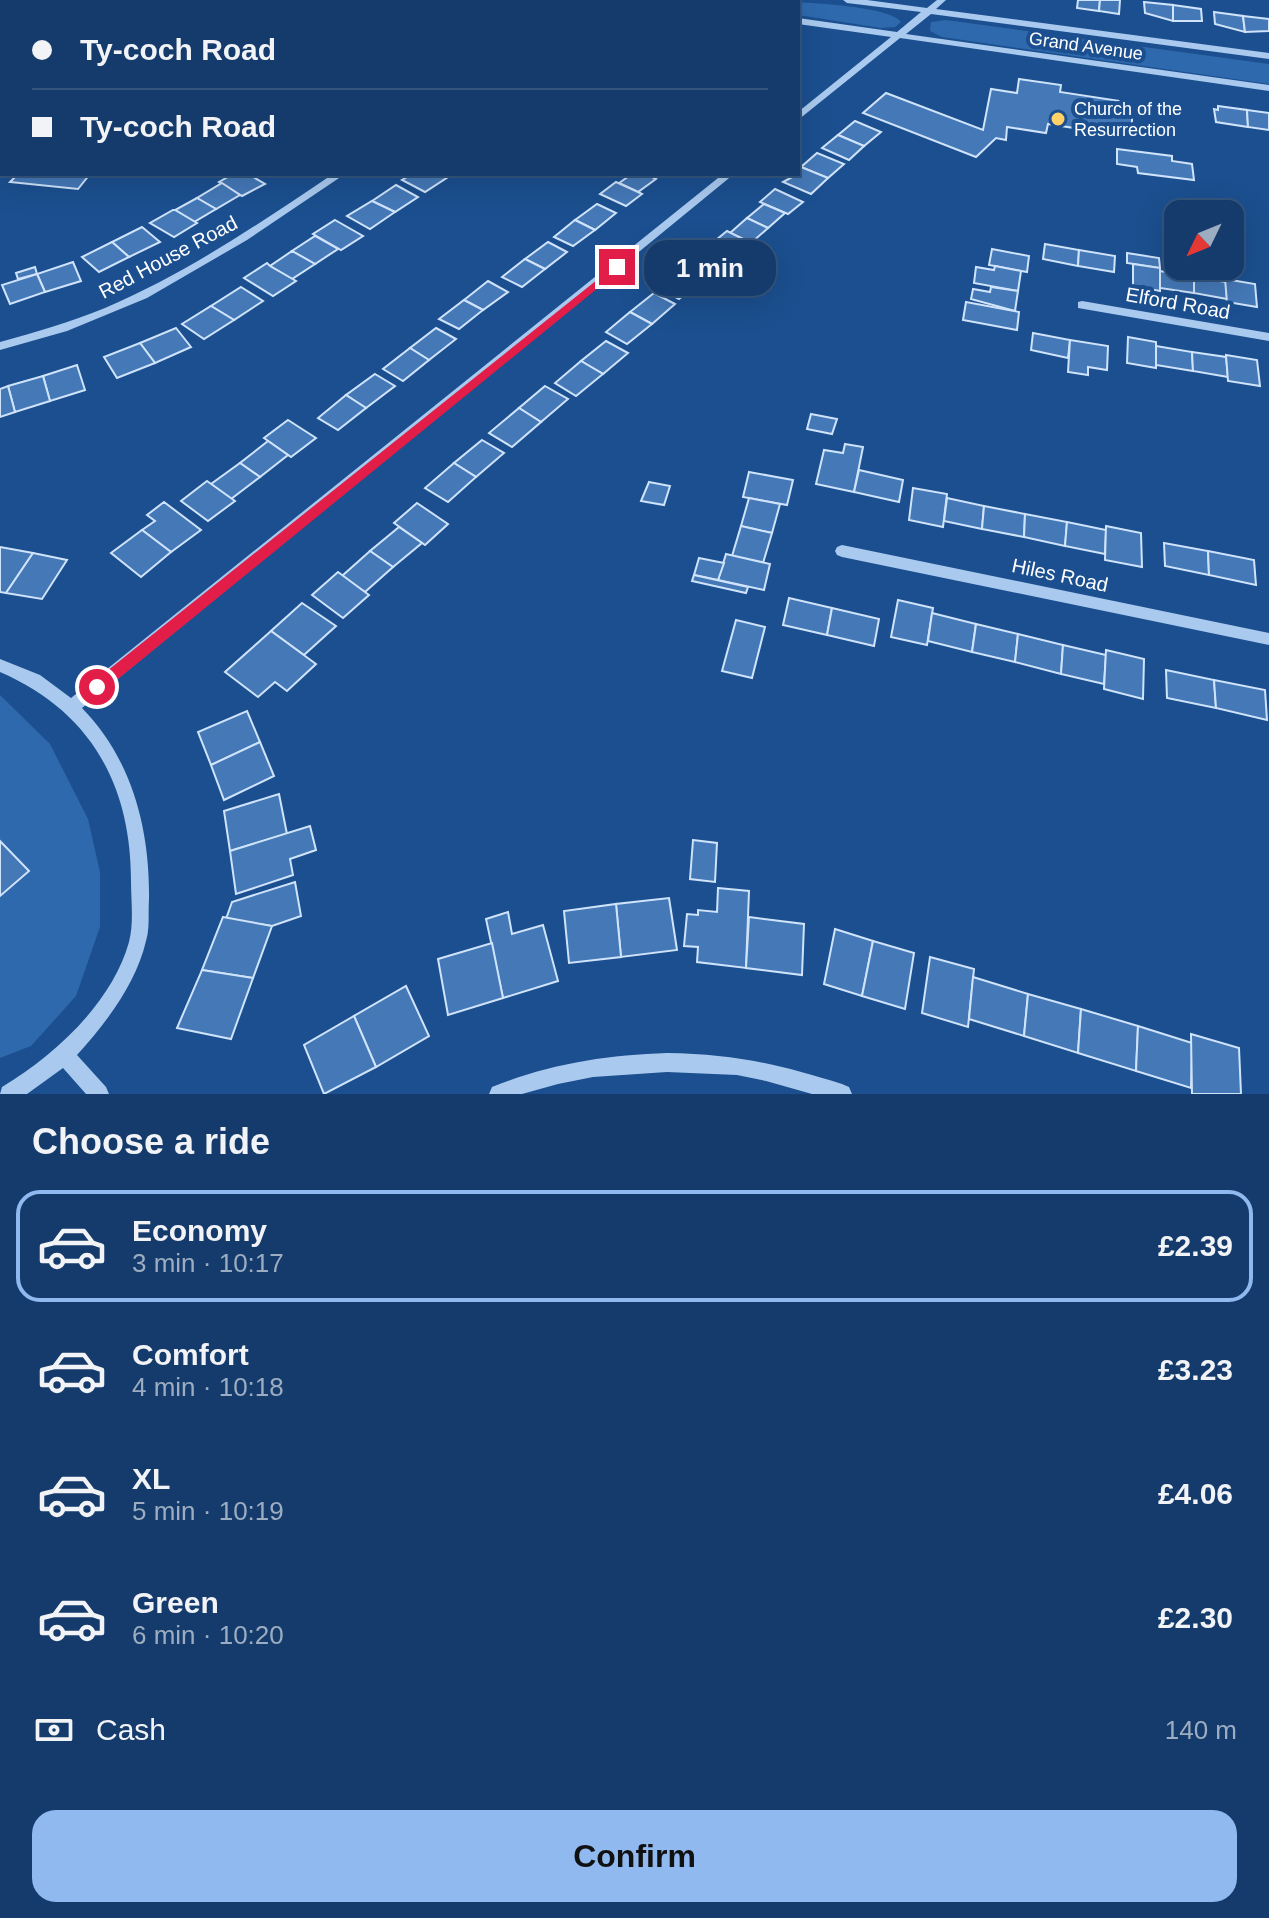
<!DOCTYPE html>
<meta charset="utf-8">
<style>
body{margin:0;font-family:Arial,sans-serif;background:#214673;color:#f1f3f6;height:100vh;display:flex;flex-direction:column;font-size:30px;white-space:nowrap}
*{box-sizing:border-box;margin:0}
p{font-size:26px;color:#9dadc1}
.icon{flex:none;width:44px;height:44px;fill:none;stroke:currentColor;stroke-width:2;stroke-linecap:round;stroke-linejoin:round}
.map{position:relative;height:1094px;overflow:hidden}
.panel{display:flex;flex-direction:column;background:#143b6b;flex:1}
.panel>*{flex:none}
.guide{position:absolute;left:0px;top:0px;width:800px;height:176px;box-shadow:0 8px 32px #0002,0 0 0 2px #33557e;display:grid;align-content:center;height:176px;padding:0 32px;background:#143b6b}
.needle{width:52px;rotate:227deg}
.fabs{position:absolute;left:1164px;top:200px;display:grid;gap:16px}
.fabs a{display:grid;place-items:center;width:80px;height:80px;border-radius:16px;background:#143b6b;box-shadow:0 8px 32px #0002,0 0 0 2px #33557e;font-size:40px}
.end{position:absolute;width:36px;height:36px;margin:-18px;border:10px solid #e11d48;background:#fff;box-shadow:0 0 0 4px #fff}
.from{border-radius:50%}
.bubble{position:absolute;height:56px;border-radius:24px;background:#143b6b;box-shadow:0 8px 32px #0002,0 0 0 2px #33557e;font-size:26px;font-weight:700;line-height:56px;text-align:center}
.guide b{display:flex;align-items:center;gap:28px;height:76px;font-size:30px}
.guide b+b{border-top:2px solid #33557e}
.guide i{width:20px;height:20px;background:#f1f3f6}
ul{padding:0;list-style:none}
li{display:flex;align-items:center;gap:24px;height:112px;margin:0 16px 12px;padding:0 16px;border:4px solid transparent;border-radius:24px}
li div{flex:1}
li b{display:block;font-size:30px}
li em{font-style:normal;font-weight:700}
li.active{border-color:#90b9f0}
li>.icon{width:72px;height:72px;stroke-width:1.5}
h2{padding:0 32px;font-size:36px;line-height:96px}
.pay{display:flex;align-items:center;gap:20px;height:88px;padding:0 32px;font-size:30px}
.pay p{margin-inline-start:auto}
.cta{display:flex;gap:16px;margin-top:auto;padding:16px 32px}
.cta a{flex:1;height:92px;border-radius:24px;background:#90b9f0;color:#111;font-size:32px;font-weight:700;line-height:92px;text-align:center}
.map>svg:first-child{display:block}
</style>
<div class="map">
<svg width="1269" height="1094" viewBox="0 0 1269 1094">
<rect width="100%" height="100%" fill="#1b4f8f"/>
<g fill="#2e69ad">
<path d="M 697,0 C 731,0 886,0 901,22 L 895,27 L 881,28 L 798,15 L 798,2 Z"/>
<path d="M 946,20 L 1269,64 L 1269,84 L 942,37 L 930,31 L 931,22 Z"/>
<path d="M 0,695 L 50,744 L 88,819 L 100,872 L 100,927 L 76,996 L 31,1046 L 0,1058 Z"/>
</g>
<g fill="#4478b7" stroke="#cfe3fa" stroke-width="2">
<path d="M 400,0 L 502,0 L 399,2 Z"/>
<path d="M 1078,0 L 1100,0 L 1099,11 L 1077,8 Z"/>
<path d="M 1100,0 L 1120,0 L 1119,14 L 1099,11 Z"/>
<path d="M 1144,2 L 1173,5 L 1173,21 L 1145,13 Z"/>
<path d="M 1173,5 L 1201,9 L 1202,21 L 1173,21 Z"/>
<path d="M 1214,12 L 1243,16 L 1245,32 L 1215,24 Z"/>
<path d="M 1243,16 L 1269,19 L 1269,31 L 1245,32 Z"/>
<path d="M 1019,79 L 1061,85 L 1060,92 L 1120,101 L 1120,109 L 1132,113 L 1132,126 L 1120,127 L 1119,135 L 1048,124 L 1046,133 L 1007,127 L 1006,140 L 996,138 L 976,157 L 863,113 L 886,93 L 983,130 L 991,89 L 1017,93 Z"/>
<path d="M 1218,106 L 1247,110 L 1248,127 L 1216,122 L 1214,109 L 1218,110 Z"/>
<path d="M 1247,110 L 1269,113 L 1269,130 L 1248,127 Z"/>
<path d="M 855,121 L 881,132 L 864,146 L 838,135 Z"/>
<path d="M 838,135 L 864,146 L 849,160 L 822,148 Z"/>
<path d="M 1117,149 L 1172,156 L 1172,161 L 1192,164 L 1194,180 L 1138,173 L 1137,167 L 1117,164 Z"/>
<path d="M 817,153 L 844,164 L 828,178 L 801,167 Z"/>
<path d="M 801,167 L 828,178 L 811,194 L 783,182 L 798,174 Z"/>
<path d="M 18,174 L 90,174 L 78,189 L 10,182 Z"/>
<path d="M 233,174 L 248,174 L 265,184 L 242,196 L 219,182 Z"/>
<path d="M 412,174 L 442,174 L 448,177 L 425,192 L 402,180 Z"/>
<path d="M 632,174 L 646,174 L 656,179 L 638,192 L 619,183 Z"/>
<path d="M 616,182 L 638,192 L 642,194 L 626,206 L 600,194 Z"/>
<path d="M 222,183 L 240,195 L 216,209 L 197,198 Z"/>
<path d="M 396,185 L 418,197 L 395,212 L 372,201 Z"/>
<path d="M 775,189 L 803,202 L 788,214 L 760,202 Z"/>
<path d="M 197,198 L 216,209 L 194,222 L 175,210 Z"/>
<path d="M 372,201 L 395,212 L 370,229 L 347,216 Z"/>
<path d="M 597,204 L 616,213 L 595,230 L 575,220 Z"/>
<path d="M 764,204 L 785,213 L 768,228 L 747,218 Z"/>
<path d="M 173,210 L 175,210 L 197,223 L 174,237 L 150,223 Z"/>
<path d="M 747,218 L 768,228 L 751,243 L 730,233 Z"/>
<path d="M 335,220 L 363,236 L 341,250 L 313,234 Z"/>
<path d="M 575,220 L 595,230 L 573,246 L 554,237 Z"/>
<path d="M 142,227 L 160,242 L 129,257 L 112,242 Z"/>
<path d="M 727,231 L 751,243 L 755,244 L 740,258 L 711,244 Z"/>
<path d="M 315,236 L 338,249 L 315,264 L 292,251 Z"/>
<path d="M 112,242 L 129,257 L 99,272 L 82,257 Z"/>
<path d="M 548,242 L 567,252 L 545,269 L 525,259 Z"/>
<path d="M 1045,244 L 1079,250 L 1078,266 L 1043,259 Z"/>
<path d="M 992,249 L 1029,256 L 1027,272 L 989,265 Z"/>
<path d="M 1079,250 L 1115,256 L 1114,272 L 1078,266 Z"/>
<path d="M 292,251 L 315,264 L 292,279 L 270,266 Z"/>
<path d="M 703,252 L 724,262 L 702,280 L 681,270 Z"/>
<path d="M 1127,253 L 1159,258 L 1160,268 L 1127,263 Z"/>
<path d="M 525,259 L 545,269 L 522,287 L 502,277 Z"/>
<path d="M 73,262 L 81,281 L 45,292 L 37,274 Z"/>
<path d="M 267,263 L 270,266 L 296,281 L 273,296 L 244,278 Z"/>
<path d="M 1133,264 L 1160,268 L 1160,291 L 1133,286 Z"/>
<path d="M 995,266 L 1021,271 L 1018,291 L 974,283 L 976,267 L 994,270 Z"/>
<path d="M 35,267 L 37,274 L 18,279 L 16,273 Z"/>
<path d="M 681,270 L 702,280 L 679,299 L 658,288 Z"/>
<path d="M 1160,271 L 1194,277 L 1194,293 L 1160,288 Z"/>
<path d="M 37,274 L 45,292 L 10,304 L 2,285 Z"/>
<path d="M 1194,277 L 1226,282 L 1227,299 L 1194,293 Z"/>
<path d="M 1225,279 L 1255,284 L 1257,307 L 1227,302 Z"/>
<path d="M 488,281 L 508,292 L 483,310 L 464,300 Z"/>
<path d="M 241,287 L 263,301 L 234,320 L 211,306 Z"/>
<path d="M 991,287 L 1018,291 L 1015,311 L 971,299 L 973,289 L 990,292 Z"/>
<path d="M 654,293 L 675,304 L 652,324 L 630,312 Z"/>
<path d="M 464,300 L 483,310 L 459,329 L 439,319 Z"/>
<path d="M 966,302 L 1019,312 L 1017,330 L 963,320 Z"/>
<path d="M 211,306 L 234,320 L 204,339 L 182,324 Z"/>
<path d="M 630,312 L 652,324 L 627,344 L 606,332 Z"/>
<path d="M 176,328 L 191,347 L 155,363 L 140,343 Z"/>
<path d="M 436,328 L 456,339 L 429,360 L 410,348 Z"/>
<path d="M 1033,333 L 1070,340 L 1068,358 L 1031,350 Z"/>
<path d="M 1128,337 L 1156,342 L 1156,368 L 1127,363 Z"/>
<path d="M 1070,340 L 1108,346 L 1107,370 L 1088,367 L 1088,375 L 1068,372 Z"/>
<path d="M 606,341 L 628,353 L 603,374 L 581,361 Z"/>
<path d="M 140,343 L 155,363 L 117,378 L 104,357 Z"/>
<path d="M 1156,346 L 1192,352 L 1193,371 L 1156,365 Z"/>
<path d="M 410,348 L 429,360 L 403,381 L 383,369 Z"/>
<path d="M 1192,352 L 1226,357 L 1228,377 L 1193,371 Z"/>
<path d="M 1226,355 L 1257,360 L 1260,386 L 1228,381 Z"/>
<path d="M 581,361 L 603,374 L 576,396 L 555,383 Z"/>
<path d="M 77,365 L 85,390 L 50,401 L 43,376 Z"/>
<path d="M 375,374 L 395,386 L 366,408 L 346,395 Z"/>
<path d="M 43,376 L 50,401 L 15,412 L 8,386 Z"/>
<path d="M 8,386 L 15,412 L 0,417 L 0,389 Z"/>
<path d="M 545,386 L 568,399 L 541,422 L 519,408 Z"/>
<path d="M 346,395 L 366,408 L 338,430 L 318,418 Z"/>
<path d="M 519,408 L 541,422 L 512,447 L 489,433 Z"/>
<path d="M 811,414 L 837,419 L 832,434 L 807,429 Z"/>
<path d="M 288,420 L 316,438 L 291,457 L 264,438 Z"/>
<path d="M 482,440 L 504,453 L 476,477 L 454,463 Z"/>
<path d="M 268,441 L 288,455 L 260,477 L 240,463 Z"/>
<path d="M 845,444 L 863,447 L 854,492 L 816,484 L 824,450 L 843,453 Z"/>
<path d="M 240,463 L 260,477 L 231,499 L 211,484 Z"/>
<path d="M 454,463 L 476,477 L 448,502 L 425,488 Z"/>
<path d="M 859,470 L 903,480 L 899,502 L 854,492 Z"/>
<path d="M 749,472 L 793,480 L 787,505 L 743,497 Z"/>
<path d="M 207,481 L 235,501 L 208,521 L 181,501 Z"/>
<path d="M 649,482 L 670,486 L 664,505 L 641,501 Z"/>
<path d="M 913,488 L 947,494 L 943,527 L 909,520 Z"/>
<path d="M 749,498 L 780,504 L 772,533 L 741,526 Z"/>
<path d="M 947,498 L 984,506 L 982,529 L 944,521 Z"/>
<path d="M 164,502 L 201,530 L 171,552 L 142,530 L 155,521 L 147,515 Z"/>
<path d="M 417,503 L 448,524 L 425,545 L 394,523 Z"/>
<path d="M 984,506 L 1025,514 L 1024,537 L 982,529 Z"/>
<path d="M 1025,514 L 1067,522 L 1065,546 L 1024,537 Z"/>
<path d="M 1067,522 L 1106,530 L 1105,554 L 1065,546 Z"/>
<path d="M 741,526 L 772,533 L 763,563 L 732,556 Z"/>
<path d="M 1106,526 L 1141,533 L 1142,567 L 1105,560 Z"/>
<path d="M 399,527 L 422,543 L 393,567 L 370,551 Z"/>
<path d="M 142,530 L 171,552 L 141,577 L 111,553 Z"/>
<path d="M 1164,543 L 1208,551 L 1209,575 L 1165,566 Z"/>
<path d="M 0,547 L 33,553 L 6,593 L 0,592 Z"/>
<path d="M 370,551 L 393,567 L 365,592 L 342,576 Z"/>
<path d="M 1208,551 L 1254,560 L 1256,585 L 1209,575 Z"/>
<path d="M 33,553 L 67,560 L 42,599 L 6,593 Z"/>
<path d="M 726,554 L 770,564 L 764,590 L 718,580 Z"/>
<path d="M 699,558 L 724,563 L 718,580 L 694,575 Z"/>
<path d="M 338,572 L 369,595 L 343,618 L 312,595 Z"/>
<path d="M 694,575 L 748,587 L 746,593 L 692,581 Z"/>
<path d="M 789,598 L 832,608 L 827,635 L 783,625 Z"/>
<path d="M 898,600 L 933,608 L 927,645 L 891,637 Z"/>
<path d="M 302,603 L 336,626 L 304,655 L 271,631 Z"/>
<path d="M 832,608 L 879,619 L 874,646 L 827,635 Z"/>
<path d="M 932,613 L 976,624 L 972,652 L 928,641 Z"/>
<path d="M 736,620 L 765,627 L 752,678 L 722,671 Z"/>
<path d="M 976,624 L 1018,634 L 1015,662 L 972,652 Z"/>
<path d="M 271,631 L 316,664 L 287,691 L 275,682 L 258,697 L 225,672 Z"/>
<path d="M 1018,634 L 1063,645 L 1061,674 L 1015,662 Z"/>
<path d="M 1063,645 L 1106,655 L 1104,684 L 1061,674 Z"/>
<path d="M 1106,650 L 1144,659 L 1143,699 L 1104,689 Z"/>
<path d="M 1166,670 L 1214,680 L 1216,708 L 1167,698 Z"/>
<path d="M 1214,680 L 1265,690 L 1267,720 L 1216,708 Z"/>
<path d="M 247,711 L 260,742 L 211,765 L 198,732 Z"/>
<path d="M 260,742 L 274,776 L 224,800 L 211,765 Z"/>
<path d="M 279,794 L 287,834 L 230,851 L 224,811 Z"/>
<path d="M 310,826 L 316,850 L 290,859 L 293,875 L 236,894 L 230,851 Z"/>
<path d="M 693,840 L 717,843 L 715,882 L 690,879 Z"/>
<path d="M 0,841 L 29,871 L 0,896 Z"/>
<path d="M 295,882 L 301,916 L 272,926 L 226,919 L 232,902 Z"/>
<path d="M 718,888 L 749,891 L 746,968 L 697,962 L 698,947 L 684,946 L 687,914 L 698,915 L 698,910 L 717,912 Z"/>
<path d="M 669,898 L 677,950 L 621,957 L 616,904 Z"/>
<path d="M 616,904 L 621,957 L 569,963 L 564,911 Z"/>
<path d="M 508,912 L 512,934 L 543,925 L 558,981 L 503,998 L 486,919 Z"/>
<path d="M 223,917 L 272,926 L 253,978 L 202,970 Z"/>
<path d="M 749,917 L 804,924 L 802,975 L 746,968 Z"/>
<path d="M 835,929 L 873,941 L 862,996 L 824,984 Z"/>
<path d="M 873,941 L 914,953 L 905,1009 L 862,996 Z"/>
<path d="M 492,943 L 503,998 L 448,1015 L 438,959 Z"/>
<path d="M 930,957 L 974,969 L 968,1027 L 922,1013 Z"/>
<path d="M 202,970 L 253,978 L 231,1039 L 177,1028 Z"/>
<path d="M 973,977 L 1028,994 L 1024,1036 L 969,1019 Z"/>
<path d="M 406,986 L 429,1036 L 376,1067 L 354,1016 Z"/>
<path d="M 1028,994 L 1081,1009 L 1078,1053 L 1024,1036 Z"/>
<path d="M 1081,1009 L 1138,1026 L 1136,1071 L 1078,1053 Z"/>
<path d="M 354,1016 L 376,1067 L 324,1094 L 304,1045 Z"/>
<path d="M 1138,1026 L 1192,1043 L 1191,1088 L 1136,1071 Z"/>
<path d="M 1191,1034 L 1239,1048 L 1241,1094 L 1192,1094 Z"/>
</g>
<g fill="none" stroke-linecap="round" stroke-linejoin="round">
<g fill="#a9c9ee" fill-rule="evenodd">
<rect x="542" y="0" width="8" height="2"/>
<path d="M 664,0 L 684,0 L 685,2 L 666,2 Z"/>
<path d="M 843,0 L 867,0 L 927,8 L 937,0 L 946,0 L 936,9 L 1269,53 L 1269,59 L 931,14 L 906,34 L 1269,85 L 1269,91 L 900,38 L 798,120 L 798,112 L 891,37 L 798,24 L 798,18 L 897,32 L 921,12 L 847,3 Z"/>
<path d="M 0,25 L 2,26 L 2,32 L 0,31 Z"/>
<path d="M 2,106 L 2,113 L 0,114 L 0,107 Z"/>
<path d="M 333,174 L 345,174 L 247,240 L 147,298 L 67,331 L 0,350 L 0,342 C 36,332 71,322 105,308 C 187,273 260,223 333,174 Z"/>
<path d="M 723,174 L 734,174 L 82,708 C 132,759 150,829 149,899 C 148,913 150,928 146,941 C 136,984 106,1023 77,1055 L 106,1087 L 109,1094 L 86,1094 L 63,1068 L 27,1094 L 0,1094 L 2,1087 C 54,1056 112,1003 129,942 C 134,923 131,900 131,881 C 131,784 90,711 0,672 L 0,659 L 40,675 L 71,698 Z"/>
<path d="M 1082,301 L 1269,333 L 1269,341 L 1078,308 L 1078,302 Z"/>
<path d="M 842,545 L 1269,633 L 1269,645 L 842,557 L 837,555 L 835,551 L 837,547 Z"/>
<path d="M 667,1053 C 735,1054 778,1064 842,1084 L 849,1087 L 852,1094 L 812,1094 L 766,1081 L 737,1075 L 667,1072 L 593,1077 L 558,1084 L 522,1094 L 489,1094 L 492,1087 C 549,1064 606,1055 667,1053 Z"/>
</g>
</g>
<path fill="#e11d48" d="M 617,264 L 620,270 L 102,692 L 92,692 L 92,683 Z"/>
<circle fill="#ffd166" stroke="#1b4f8f" stroke-width="3" cx="1058" cy="119" r="8"/>
<g text-anchor="middle" stroke-width="8" stroke-linejoin="round" paint-order="stroke">
<g font-size="18" fill="#fff" stroke="#1b4f8f">
<text transform="translate(1086 46) rotate(8)" y="6">Grand Avenue</text>
</g>
<g font-size="18" fill="#fff" stroke="#1b4f8f" text-anchor="start">
<text x="1074" y="115">Church of the<tspan x="1074" dy="21">Resurrection</tspan></text>
</g>
<g font-size="20" fill="#fff" stroke="#1b4f8f">
<text transform="translate(168 257) rotate(-28)" y="7">Red House Road</text>
<text transform="translate(1178 303) rotate(10)" y="7">Elford Road</text>
<text transform="translate(1060 575) rotate(12)" y="7">Hiles Road</text>
</g>
</g>
</svg>
<div class="fabs">
<a><svg class="needle" viewBox="-14 -14 28 28"><path d="M0-13l5 13h-10z" fill="#e53935"/><path d="M0 13l5-13h-10z" fill="#9dadc1"/></svg></a>
</div>
<i class="end from" style="left:97px;top:687px"></i>
<i class="end" style="left:617px;top:267px"></i>
<div class="bubble" style="left:644px;top:240px;width:132px">1 min</div>
<div class="guide">
<b><i class="from"></i>Ty-coch Road</b>
<b><i></i>Ty-coch Road</b>
</div>
</div>
<section class="panel">
<h2>Choose a ride</h2>
<ul>
<li class="active"><svg class="icon" aria-label="car" viewBox="0 0 24 24"><path d="M5 17H2v-5l4-1 3-4h7l3 4 3 1v5h-3M9 17h6M6 11h13"/><circle cx="7" cy="17" r="2"/><circle cx="17" cy="17" r="2"/></svg><div><b>Economy</b><p>3 min · 10:17</p></div><em>£2.39</em></li>
<li><svg class="icon" aria-label="car" viewBox="0 0 24 24"><path d="M5 17H2v-5l4-1 3-4h7l3 4 3 1v5h-3M9 17h6M6 11h13"/><circle cx="7" cy="17" r="2"/><circle cx="17" cy="17" r="2"/></svg><div><b>Comfort</b><p>4 min · 10:18</p></div><em>£3.23</em></li>
<li><svg class="icon" aria-label="car" viewBox="0 0 24 24"><path d="M5 17H2v-5l4-1 3-4h7l3 4 3 1v5h-3M9 17h6M6 11h13"/><circle cx="7" cy="17" r="2"/><circle cx="17" cy="17" r="2"/></svg><div><b>XL</b><p>5 min · 10:19</p></div><em>£4.06</em></li>
<li><svg class="icon" aria-label="car" viewBox="0 0 24 24"><path d="M5 17H2v-5l4-1 3-4h7l3 4 3 1v5h-3M9 17h6M6 11h13"/><circle cx="7" cy="17" r="2"/><circle cx="17" cy="17" r="2"/></svg><div><b>Green</b><p>6 min · 10:20</p></div><em>£2.30</em></li>
</ul>
<div class="pay"><svg class="icon" aria-label="cash" viewBox="0 0 24 24"><path d="M3 7h18v10H3z"/><circle cx="12" cy="12" r="2"/></svg>Cash<p>140 m</p></div>
<div class="cta"><a>Confirm</a></div>
</section>
